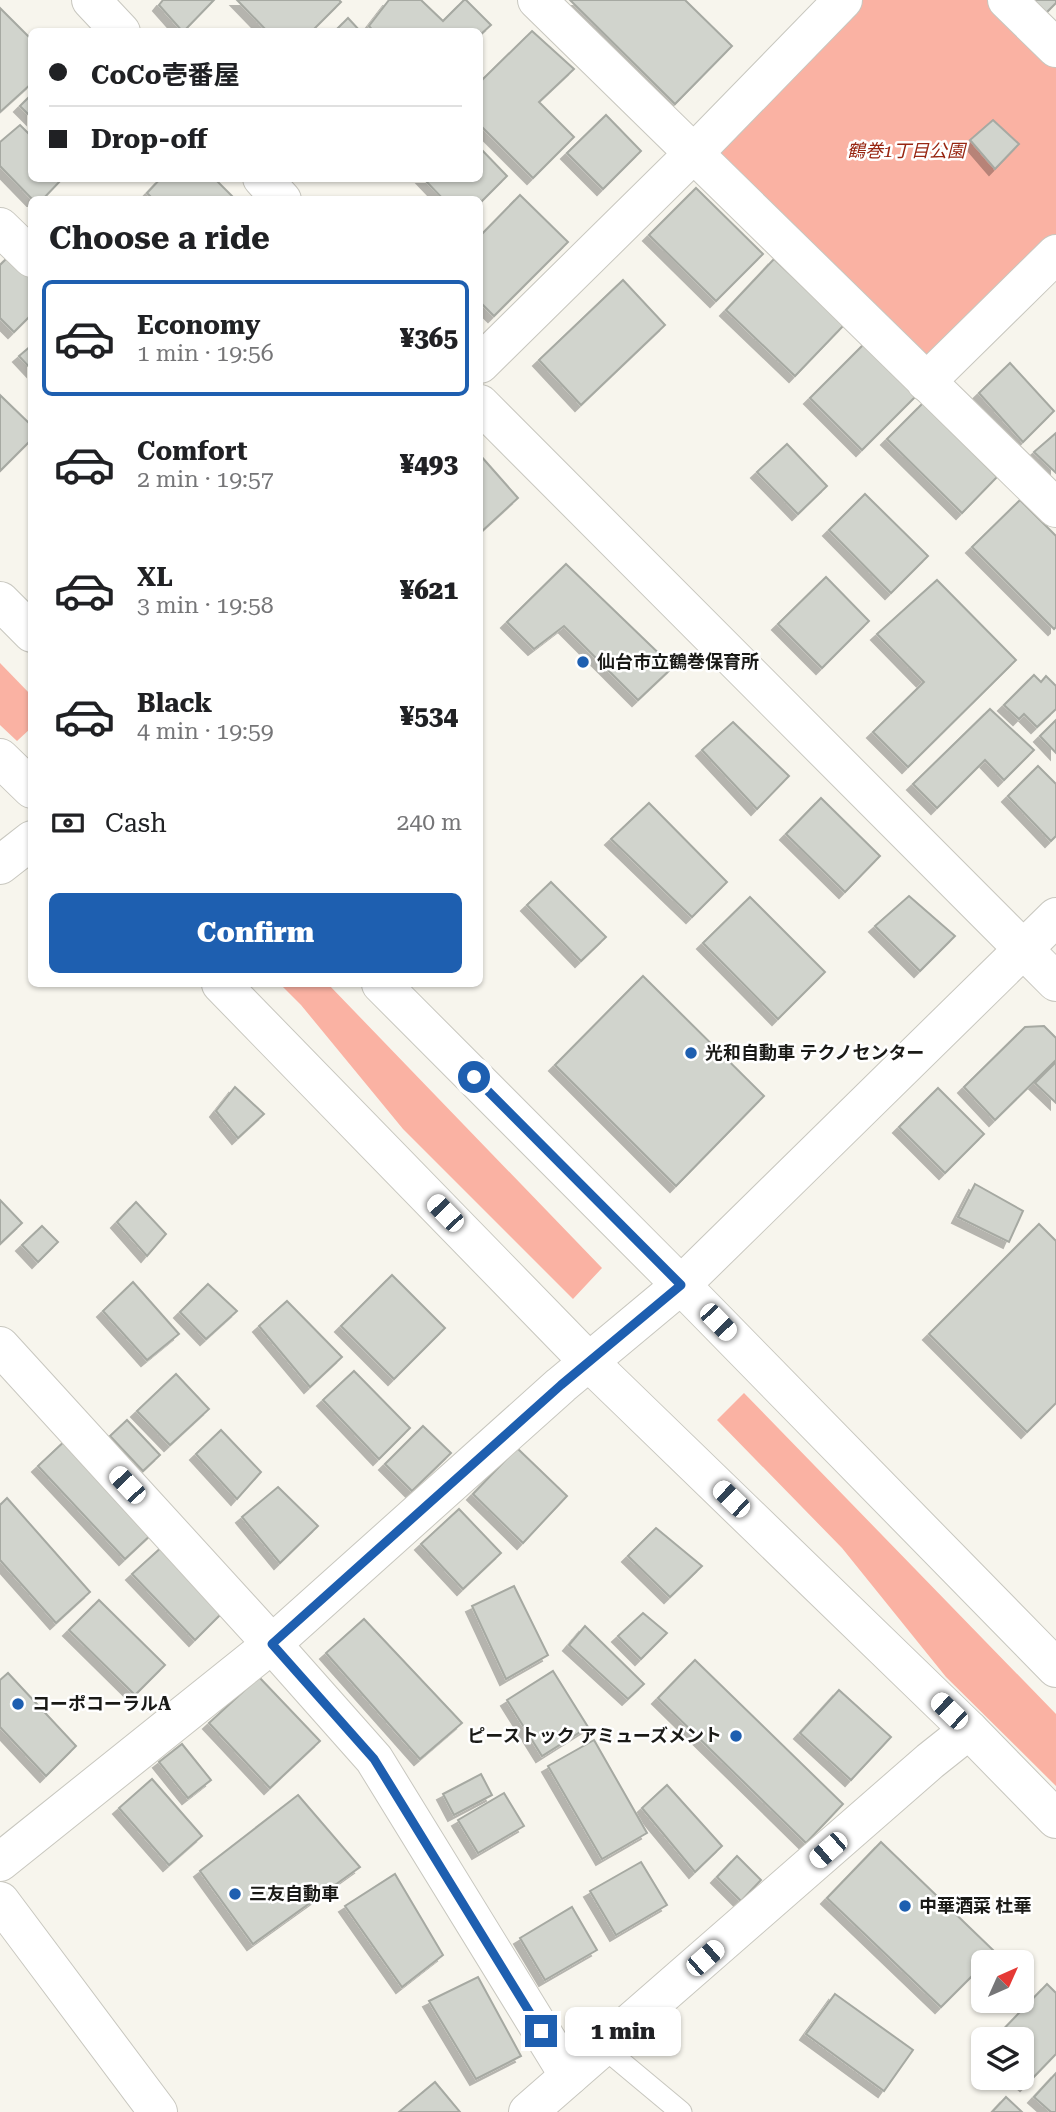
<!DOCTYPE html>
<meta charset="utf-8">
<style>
body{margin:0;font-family:"Roboto Serif","Noto Sans JP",serif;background:#f2f2f2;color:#202124;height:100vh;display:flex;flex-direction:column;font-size:26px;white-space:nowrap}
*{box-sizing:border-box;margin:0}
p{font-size:23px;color:#757577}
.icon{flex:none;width:38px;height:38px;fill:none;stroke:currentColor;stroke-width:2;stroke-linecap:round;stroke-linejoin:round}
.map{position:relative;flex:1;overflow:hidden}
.details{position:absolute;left:28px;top:196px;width:455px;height:791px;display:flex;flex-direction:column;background:#fff;border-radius:10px;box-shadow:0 2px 5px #0004}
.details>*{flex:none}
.top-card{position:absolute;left:28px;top:28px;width:455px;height:154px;border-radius:10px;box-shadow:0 2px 5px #0004;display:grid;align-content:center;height:154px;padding:0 21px;background:#fff}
.needle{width:46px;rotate:45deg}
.controls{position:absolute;left:971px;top:1950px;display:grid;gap:14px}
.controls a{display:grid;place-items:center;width:63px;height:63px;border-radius:10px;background:#fff;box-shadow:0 2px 5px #0004;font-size:35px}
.end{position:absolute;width:32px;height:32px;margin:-16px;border:9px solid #1e5fb0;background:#fff;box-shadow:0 0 0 4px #fff}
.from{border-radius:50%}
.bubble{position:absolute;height:49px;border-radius:10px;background:#fff;box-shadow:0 2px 5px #0004;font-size:23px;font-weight:800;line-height:49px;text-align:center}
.car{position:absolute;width:21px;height:42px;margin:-21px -10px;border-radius:9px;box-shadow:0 0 5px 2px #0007;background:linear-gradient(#fff 24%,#345 0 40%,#fff 0 76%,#345 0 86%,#fff 0)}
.top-card b{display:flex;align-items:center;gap:24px;height:66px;font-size:26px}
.top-card b+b{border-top:2px solid #e0e0e0}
.top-card i{width:18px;height:18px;background:#202124}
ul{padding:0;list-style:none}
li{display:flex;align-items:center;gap:21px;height:116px;margin:0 14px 10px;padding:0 7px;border:4px solid transparent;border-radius:10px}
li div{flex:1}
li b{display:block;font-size:26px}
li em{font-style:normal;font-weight:800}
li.on{border-color:#1e5fb0}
li>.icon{width:63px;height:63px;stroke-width:1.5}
h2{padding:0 21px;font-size:32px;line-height:84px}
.pay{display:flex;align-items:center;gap:18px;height:77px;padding:0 21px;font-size:26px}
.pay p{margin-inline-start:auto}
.cta{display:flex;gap:14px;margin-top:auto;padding:14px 21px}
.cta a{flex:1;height:80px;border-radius:10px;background:#1e5fb0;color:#fff;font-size:28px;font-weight:800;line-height:80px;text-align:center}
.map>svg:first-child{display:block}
</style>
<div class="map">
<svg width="1056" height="2112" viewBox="0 0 1056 2112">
<defs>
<filter id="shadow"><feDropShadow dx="-6" dy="6" stdDeviation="0" flood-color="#0004"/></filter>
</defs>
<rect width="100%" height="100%" fill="#f7f5ed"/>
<g fill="#fab2a3">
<path d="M 843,0 L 1007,0 L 1056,48 L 1056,254 L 926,382 L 693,154 Z"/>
<path d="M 0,663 L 31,695 L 31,728 L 17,741 L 0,725 Z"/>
<path d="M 280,984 L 328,984 L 602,1268 L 573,1299 L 403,1129 L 301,1005 Z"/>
<path d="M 744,1393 L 1056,1714 L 1056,1786 L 946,1677 L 842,1548 L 717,1420 Z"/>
</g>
<g fill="#d1d4cd" stroke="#a6a9a2" stroke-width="2" filter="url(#shadow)">
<path d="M 163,0 L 214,0 L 183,32 L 159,5 Z"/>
<path d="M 237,0 L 339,0 L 341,2 L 311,32 L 268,32 Z"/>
<path d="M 389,0 L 421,0 L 443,21 L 464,0 L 466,0 L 491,25 L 480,35 L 480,32 L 374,32 L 369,26 Z"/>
<path d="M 570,0 L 685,0 L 732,46 L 675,104 Z"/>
<path d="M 1032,0 L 1056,0 L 1056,3 L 1045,14 Z"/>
<path d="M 0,8 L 32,40 L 32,83 L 0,112 Z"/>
<path d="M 348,18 L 361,32 L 334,32 Z"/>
<path d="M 532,31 L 574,69 L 539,102 L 574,137 L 533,178 L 480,125 L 480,82 Z"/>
<path d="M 32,94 L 32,118 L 20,106 Z"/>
<path d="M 606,115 L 641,151 L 603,189 L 567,153 Z"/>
<path d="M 993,120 L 1019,144 L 995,169 L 970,140 Z"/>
<path d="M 20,125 L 32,137 L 32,178 L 63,178 L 42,200 L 33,200 L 0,166 L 0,142 Z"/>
<path d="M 480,148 L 507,176 L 480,203 L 480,200 L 444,200 L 423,178 L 480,178 Z"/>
<path d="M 161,178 L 214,178 L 236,200 L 154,200 L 147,193 Z"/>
<path d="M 696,188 L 763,254 L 716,301 L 649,235 Z"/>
<path d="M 520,195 L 568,242 L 494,316 L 480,302 L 480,236 Z"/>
<path d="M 9,256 L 32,278 L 32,314 L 14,332 L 0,318 L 0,265 Z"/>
<path d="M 774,259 L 844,325 L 795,376 L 726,310 Z"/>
<path d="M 623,280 L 665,325 L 581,405 L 539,360 Z"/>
<path d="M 868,340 L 920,392 L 862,450 L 810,398 Z"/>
<path d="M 32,345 L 32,370 L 19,356 Z"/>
<path d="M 1010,363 L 1054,411 L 1023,442 L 979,393 Z"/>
<path d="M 0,395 L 32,426 L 32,439 L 0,471 Z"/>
<path d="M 923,403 L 997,477 L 962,513 L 887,439 Z"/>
<path d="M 1056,433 L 1056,473 L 1034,452 Z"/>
<path d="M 787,444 L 827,486 L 798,514 L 757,472 Z"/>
<path d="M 480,455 L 518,498 L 480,533 Z"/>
<path d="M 865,494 L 928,556 L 891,593 L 829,530 Z"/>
<path d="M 1020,500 L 1056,536 L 1056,627 L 1054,629 L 972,547 Z"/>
<path d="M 566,564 L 673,667 L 638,700 L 564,626 L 534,649 L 507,622 Z"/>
<path d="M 826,577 L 869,621 L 822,668 L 778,624 Z"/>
<path d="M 937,580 L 1016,660 L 908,767 L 873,732 L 924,682 L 877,634 Z"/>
<path d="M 1034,675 L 1041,682 L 1046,676 L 1056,686 L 1056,709 L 1037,727 L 1024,714 L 1019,719 L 1004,705 Z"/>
<path d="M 990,709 L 1034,750 L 1004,780 L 985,760 L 937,808 L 913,784 Z"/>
<path d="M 1056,720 L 1056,753 L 1040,736 Z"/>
<path d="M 733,722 L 789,776 L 757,809 L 702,750 Z"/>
<path d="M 1038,766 L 1056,784 L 1056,836 L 1051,841 L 1008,796 Z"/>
<path d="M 821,798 L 880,856 L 845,892 L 786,834 Z"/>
<path d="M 649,803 L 727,882 L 692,917 L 611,839 Z"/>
<path d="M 551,882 L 606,937 L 581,961 L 527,905 Z"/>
<path d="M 909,896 L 955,936 L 920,971 L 875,926 Z"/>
<path d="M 750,897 L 825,972 L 778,1019 L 703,943 Z"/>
<path d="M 643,976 L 764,1096 L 676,1186 L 555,1065 Z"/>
<path d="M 1044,1026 L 1056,1038 L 1056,1060 L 995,1120 L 964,1087 L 1025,1027 Z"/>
<path d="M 1056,1062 L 1056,1103 L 1035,1083 Z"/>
<path d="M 235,1087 L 264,1114 L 238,1138 L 216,1111 Z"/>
<path d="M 938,1088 L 984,1134 L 945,1173 L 899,1127 Z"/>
<path d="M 975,1184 L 1023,1211 L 1009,1242 L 958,1217 Z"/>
<path d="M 0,1200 L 22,1223 L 0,1244 Z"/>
<path d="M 136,1202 L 166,1234 L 147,1256 L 117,1222 Z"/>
<path d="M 1039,1224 L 1056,1241 L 1056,1403 L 1027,1432 L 929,1334 Z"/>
<path d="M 42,1226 L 58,1242 L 38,1262 L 22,1245 Z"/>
<path d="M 392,1275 L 445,1328 L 394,1379 L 341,1326 Z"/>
<path d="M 133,1282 L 179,1334 L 147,1360 L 103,1311 Z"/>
<path d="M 208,1284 L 237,1311 L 206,1339 L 180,1312 Z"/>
<path d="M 287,1301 L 342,1357 L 310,1387 L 259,1326 Z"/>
<path d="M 354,1371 L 410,1428 L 379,1459 L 323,1400 Z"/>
<path d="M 176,1374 L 209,1409 L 170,1445 L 137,1411 Z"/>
<path d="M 127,1420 L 160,1455 L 143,1471 L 110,1436 Z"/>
<path d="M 423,1426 L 451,1453 L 412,1491 L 385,1464 Z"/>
<path d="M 221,1430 L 261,1472 L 237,1499 L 196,1454 Z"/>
<path d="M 68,1438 L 155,1531 L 125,1559 L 38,1466 Z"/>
<path d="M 517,1448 L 567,1496 L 523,1543 L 473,1494 Z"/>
<path d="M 278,1487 L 318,1526 L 280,1563 L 242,1517 Z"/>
<path d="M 7,1498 L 90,1592 L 56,1623 L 0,1560 L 0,1505 Z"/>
<path d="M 459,1509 L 501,1553 L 463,1589 L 421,1544 Z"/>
<path d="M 656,1528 L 702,1566 L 670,1597 L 628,1556 Z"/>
<path d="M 164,1545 L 225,1610 L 195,1640 L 132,1574 Z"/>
<path d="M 514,1586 L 548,1655 L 506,1679 L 472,1606 Z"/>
<path d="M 99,1600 L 165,1665 L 135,1695 L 69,1630 Z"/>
<path d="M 643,1613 L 667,1633 L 641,1659 L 618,1636 Z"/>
<path d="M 364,1619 L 462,1723 L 420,1759 L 326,1653 Z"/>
<path d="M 585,1626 L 644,1684 L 628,1699 L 569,1645 Z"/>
<path d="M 695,1660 L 843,1804 L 806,1843 L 658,1698 Z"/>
<path d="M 553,1671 L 588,1727 L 542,1756 L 507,1700 Z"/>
<path d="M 8,1673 L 76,1746 L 46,1776 L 0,1727 L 0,1680 Z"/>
<path d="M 259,1677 L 320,1741 L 270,1788 L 209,1723 Z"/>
<path d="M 839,1690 L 891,1737 L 851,1780 L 800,1733 Z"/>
<path d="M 594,1740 L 647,1833 L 602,1859 L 548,1766 Z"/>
<path d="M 182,1744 L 211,1780 L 188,1798 L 159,1762 Z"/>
<path d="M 481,1774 L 492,1795 L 454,1815 L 443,1794 Z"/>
<path d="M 152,1779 L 202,1836 L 169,1865 L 119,1808 Z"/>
<path d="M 667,1785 L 722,1846 L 695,1872 L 642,1808 Z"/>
<path d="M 504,1793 L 524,1826 L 478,1853 L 458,1820 Z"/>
<path d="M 298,1795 L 360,1867 L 253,1944 L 200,1871 Z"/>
<path d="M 881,1842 L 995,1952 L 984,1962 L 984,1964 L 941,2007 L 827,1898 Z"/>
<path d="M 737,1856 L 761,1880 L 741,1901 L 717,1877 Z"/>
<path d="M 641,1862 L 667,1905 L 616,1935 L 590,1891 Z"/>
<path d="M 395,1874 L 443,1955 L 402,1987 L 345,1906 Z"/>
<path d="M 572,1907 L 597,1950 L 545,1980 L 520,1938 Z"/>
<path d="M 478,1977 L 521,2056 L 476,2079 L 429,2001 Z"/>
<path d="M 1047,1984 L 1056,1993 L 1056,2054 L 1026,2085 L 1017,2077 L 1022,2077 L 1022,2039 L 994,2039 Z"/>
<path d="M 835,1994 L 913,2050 L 884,2091 L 806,2034 Z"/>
<path d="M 1056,2073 L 1056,2112 L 1051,2112 L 1034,2097 Z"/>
<path d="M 435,2082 L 460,2112 L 399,2112 Z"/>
<path d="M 1006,2097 L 1022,2112 L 992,2112 Z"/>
</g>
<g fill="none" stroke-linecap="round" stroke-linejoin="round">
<g stroke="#c8c7bf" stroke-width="23">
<path id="service" d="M 603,2047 L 681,2112"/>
</g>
<g stroke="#c8c7bf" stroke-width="40">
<g id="minor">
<path d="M 91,0 L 121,32"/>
<path d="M 537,0 L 1056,508"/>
<path d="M 1007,0 L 1056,48"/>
<path d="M 262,178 L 282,200"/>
<path d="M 0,227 L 32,258"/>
<path d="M 480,364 L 693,154 L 843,0"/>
<path d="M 926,382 L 1056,254"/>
<path d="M 480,404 L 1056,982"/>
<path d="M 0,1346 L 272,1644 L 374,1759 L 569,2076"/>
<path d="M 0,1862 L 272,1644 L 561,1385 L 681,1285 L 1056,917"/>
<path d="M 0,1901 L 158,2112"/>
<path d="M 528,2112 L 930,1761 L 969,1730"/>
</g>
</g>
<g stroke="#c8c7bf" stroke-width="40">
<g id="tertiary">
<path d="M 0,601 L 32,633"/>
<path d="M 0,758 L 32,789"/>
<path d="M 0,865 L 32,840"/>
<path d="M 221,984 L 589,1362 L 969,1730 L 1056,1819"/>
<path d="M 381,984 L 681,1285 L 1056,1668"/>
</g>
</g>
<use href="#service" stroke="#fff" stroke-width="21"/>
<use href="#minor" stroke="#fff" stroke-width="38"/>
<use href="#tertiary" stroke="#fff" stroke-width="38"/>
</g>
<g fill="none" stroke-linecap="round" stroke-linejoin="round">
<path stroke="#1e5fb0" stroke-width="9" d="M 474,1077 L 681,1285 L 561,1385 L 272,1644 L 374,1759 L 541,2031"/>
</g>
<g fill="#1e5fb0" stroke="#fff" stroke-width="2.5">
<circle cx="583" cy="662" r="7"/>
<circle cx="691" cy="1053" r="7"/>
<circle cx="18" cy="1704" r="7"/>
<circle cx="736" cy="1736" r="7"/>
<circle cx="235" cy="1894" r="7"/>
<circle cx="905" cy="1906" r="7"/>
</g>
<g text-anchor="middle" stroke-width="5" stroke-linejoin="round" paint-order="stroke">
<g font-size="18" font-style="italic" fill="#982612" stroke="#fff">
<text x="906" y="157">鶴巻1丁目公園</text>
</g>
<g font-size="18" font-weight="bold" fill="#1a1a17" stroke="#fff" text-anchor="start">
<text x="597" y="668">仙台市立鶴巻保育所</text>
<text x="705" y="1059">光和自動車 テクノセンター</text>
<text x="32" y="1710">コーポコーラルA</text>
<text x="722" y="1742" text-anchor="end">ピーストック アミューズメント</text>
<text x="249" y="1900">三友自動車</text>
<text x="919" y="1912">中華酒菜 杜華</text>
</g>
</g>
</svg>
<div class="controls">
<a><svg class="needle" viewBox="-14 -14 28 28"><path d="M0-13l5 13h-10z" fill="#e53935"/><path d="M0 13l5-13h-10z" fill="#757577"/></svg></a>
<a><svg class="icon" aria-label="layers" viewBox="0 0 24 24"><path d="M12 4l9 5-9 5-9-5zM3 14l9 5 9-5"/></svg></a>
</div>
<i class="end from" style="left:474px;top:1077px"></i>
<i class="end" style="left:541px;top:2031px"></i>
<div class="bubble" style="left:565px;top:2007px;width:116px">1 min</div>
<i class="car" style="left:445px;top:1213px;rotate:316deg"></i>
<i class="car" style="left:718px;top:1322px;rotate:136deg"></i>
<i class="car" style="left:127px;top:1485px;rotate:317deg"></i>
<i class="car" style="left:731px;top:1499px;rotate:314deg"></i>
<i class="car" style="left:949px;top:1711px;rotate:314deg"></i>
<i class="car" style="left:828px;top:1850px;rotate:229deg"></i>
<i class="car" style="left:705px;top:1958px;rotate:49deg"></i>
<div class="top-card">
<b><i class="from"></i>CoCo壱番屋</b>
<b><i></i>Drop-off</b>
</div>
<section class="details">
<h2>Choose a ride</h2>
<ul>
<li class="on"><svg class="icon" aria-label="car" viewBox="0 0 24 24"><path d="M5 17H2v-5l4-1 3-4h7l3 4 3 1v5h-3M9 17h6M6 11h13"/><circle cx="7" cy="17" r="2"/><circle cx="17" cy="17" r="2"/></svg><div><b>Economy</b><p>1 min · 19:56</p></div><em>¥365</em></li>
<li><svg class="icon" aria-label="car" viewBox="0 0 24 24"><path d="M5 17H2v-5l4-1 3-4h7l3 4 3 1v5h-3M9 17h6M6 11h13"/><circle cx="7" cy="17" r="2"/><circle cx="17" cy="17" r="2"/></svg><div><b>Comfort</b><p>2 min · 19:57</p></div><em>¥493</em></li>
<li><svg class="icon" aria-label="car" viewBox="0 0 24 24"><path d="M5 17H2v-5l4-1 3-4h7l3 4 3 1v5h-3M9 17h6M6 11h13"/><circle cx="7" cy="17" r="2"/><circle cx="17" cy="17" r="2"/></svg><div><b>XL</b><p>3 min · 19:58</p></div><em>¥621</em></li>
<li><svg class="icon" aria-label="car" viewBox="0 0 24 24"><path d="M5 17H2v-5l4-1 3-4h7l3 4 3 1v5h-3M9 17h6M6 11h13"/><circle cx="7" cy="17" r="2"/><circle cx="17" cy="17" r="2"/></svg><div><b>Black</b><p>4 min · 19:59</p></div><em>¥534</em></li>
</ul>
<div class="pay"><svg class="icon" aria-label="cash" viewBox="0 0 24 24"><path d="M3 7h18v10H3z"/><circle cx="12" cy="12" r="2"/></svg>Cash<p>240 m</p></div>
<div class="cta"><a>Confirm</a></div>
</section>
</div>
